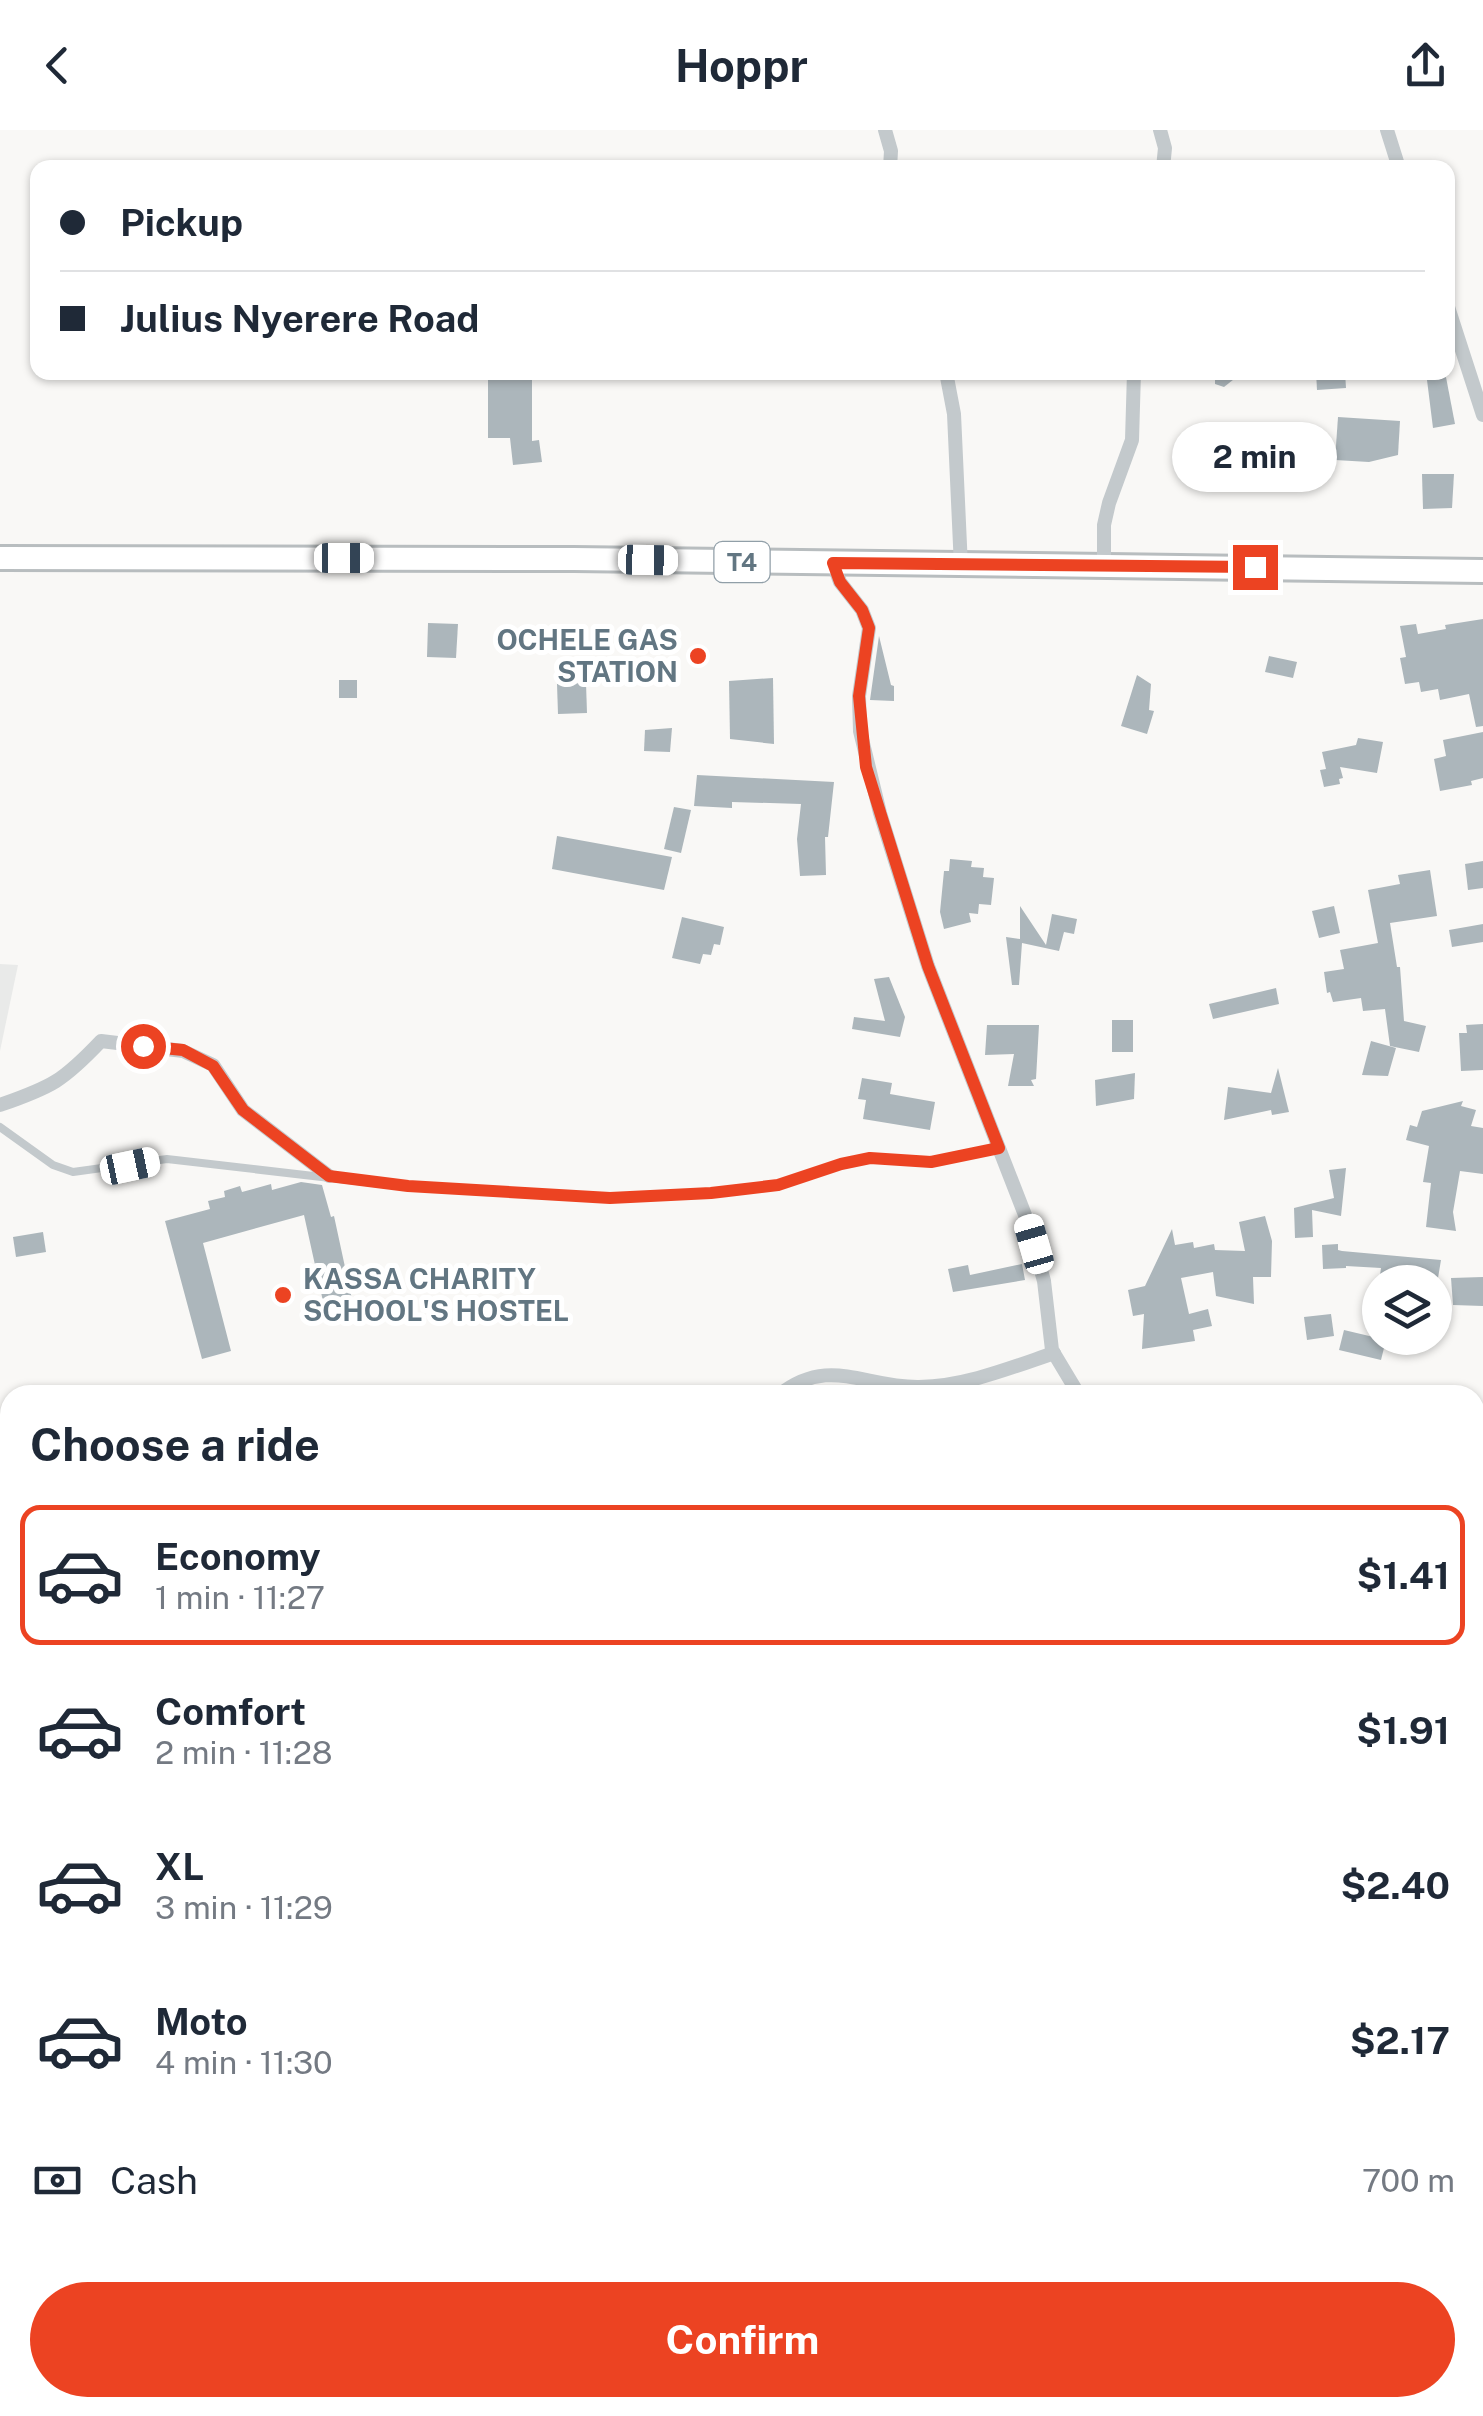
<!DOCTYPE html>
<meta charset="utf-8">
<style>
body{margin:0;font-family:"Public Sans",sans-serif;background:#f2f2f3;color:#1f2937;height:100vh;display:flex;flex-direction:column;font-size:38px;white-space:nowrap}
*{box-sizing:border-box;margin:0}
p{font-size:32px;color:#747a83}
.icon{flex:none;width:55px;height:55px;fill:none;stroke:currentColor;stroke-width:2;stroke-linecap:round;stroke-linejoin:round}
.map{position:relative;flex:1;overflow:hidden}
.drawer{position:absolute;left:0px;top:1255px;width:1485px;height:1032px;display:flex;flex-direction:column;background:#fff;border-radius:30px 30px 0 0;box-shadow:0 2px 8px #0004}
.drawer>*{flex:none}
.hud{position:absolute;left:30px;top:30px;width:1425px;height:220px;border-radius:20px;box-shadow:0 2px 8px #0004;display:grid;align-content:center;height:220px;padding:0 30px;background:#fff}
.controls{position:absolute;left:1362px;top:1135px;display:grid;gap:20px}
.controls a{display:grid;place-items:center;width:90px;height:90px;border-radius:50%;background:#fff;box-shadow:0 2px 8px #0004;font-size:50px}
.end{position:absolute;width:45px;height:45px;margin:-22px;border:12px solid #ec4322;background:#fff;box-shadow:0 0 0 5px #fff}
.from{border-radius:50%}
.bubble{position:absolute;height:70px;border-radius:35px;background:#fff;box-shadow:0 2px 8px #0004;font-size:32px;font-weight:700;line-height:70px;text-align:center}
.car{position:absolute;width:30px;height:60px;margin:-30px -15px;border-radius:12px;box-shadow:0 0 8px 2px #0007;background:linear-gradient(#fff 24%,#345 0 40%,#fff 0 76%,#345 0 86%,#fff 0)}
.hud b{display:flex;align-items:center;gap:35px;height:95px;font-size:38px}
.hud b+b{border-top:2px solid #e0e1e3}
.hud i{width:25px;height:25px;background:#1f2937}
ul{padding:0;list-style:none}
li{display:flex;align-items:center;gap:30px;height:140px;margin:0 20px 15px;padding:0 10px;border:5px solid transparent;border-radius:20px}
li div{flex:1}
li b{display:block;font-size:38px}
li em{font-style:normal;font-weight:700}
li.current{border-color:#ec4322}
li>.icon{width:90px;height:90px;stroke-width:1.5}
h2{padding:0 30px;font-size:45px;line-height:120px}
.pay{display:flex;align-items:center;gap:25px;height:110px;padding:0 30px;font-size:38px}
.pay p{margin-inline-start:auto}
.cta{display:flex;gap:20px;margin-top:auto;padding:20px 30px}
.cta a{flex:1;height:115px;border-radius:60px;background:#ec4322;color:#fff;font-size:40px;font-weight:700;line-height:115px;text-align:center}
header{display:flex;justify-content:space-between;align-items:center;height:130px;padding:0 30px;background:#fff;font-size:45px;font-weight:700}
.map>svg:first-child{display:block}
</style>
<header><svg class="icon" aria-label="back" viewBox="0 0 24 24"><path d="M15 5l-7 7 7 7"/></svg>Hoppr<svg class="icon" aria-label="share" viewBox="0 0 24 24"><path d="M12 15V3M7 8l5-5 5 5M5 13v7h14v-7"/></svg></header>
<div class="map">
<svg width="1483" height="2286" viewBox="0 0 1483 2286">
<rect width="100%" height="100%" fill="#f9f8f6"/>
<path fill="#e9eae9" d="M 0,834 L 18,835 L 0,921 Z"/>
<g fill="#acb6bb">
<path d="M 488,242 L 532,242 L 532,311 L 539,310 L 542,332 L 513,335 L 510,308 L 488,308 Z"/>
<path d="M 1215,242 L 1243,242 L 1224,257 L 1215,254 Z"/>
<path d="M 1316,242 L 1345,242 L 1346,258 L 1317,260 Z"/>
<path d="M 1426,242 L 1445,242 L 1455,294 L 1433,298 Z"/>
<path d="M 1338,287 L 1400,291 L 1398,325 L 1369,332 L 1335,330 Z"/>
<path d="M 1422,344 L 1454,344 L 1452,378 L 1423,379 Z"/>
<path d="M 1483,489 L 1483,596 L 1476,597 L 1469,564 L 1440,570 L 1438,559 L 1421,562 L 1419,552 L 1405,554 L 1400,528 L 1406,527 L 1400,496 L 1416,494 L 1418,504 L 1446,499 L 1445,495 Z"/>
<path d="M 428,493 L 458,494 L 456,528 L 427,527 Z"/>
<path d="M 879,506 L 891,555 L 894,556 L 894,571 L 870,570 Z"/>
<path d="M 1269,526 L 1297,532 L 1293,548 L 1265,542 Z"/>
<path d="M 1137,545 L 1151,554 L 1149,580 L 1154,581 L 1147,604 L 1121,596 Z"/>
<path d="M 773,548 L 774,614 L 730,609 L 729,551 Z"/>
<rect x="339" y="550" width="18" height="18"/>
<path d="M 586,553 L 587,583 L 558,584 L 557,554 Z"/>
<path d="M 672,598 L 670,622 L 644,621 L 645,600 Z"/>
<path d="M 1483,602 L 1483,648 L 1471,651 L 1472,655 L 1440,661 L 1434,629 L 1446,626 L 1443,610 Z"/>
<path d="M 1358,608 L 1383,612 L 1377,643 L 1340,637 L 1343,648 L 1339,649 L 1340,654 L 1324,657 L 1320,640 L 1326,639 L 1322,622 L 1356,615 Z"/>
<path d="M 697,645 L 834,652 L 828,707 L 825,707 L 826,745 L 800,746 L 797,709 L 801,674 L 732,672 L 732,678 L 694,676 Z"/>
<path d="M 674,677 L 691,680 L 681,723 L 664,719 Z"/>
<path d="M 557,706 L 672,727 L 664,760 L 552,739 Z"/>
<path d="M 950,729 L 972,731 L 971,737 L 984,738 L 983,747 L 994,748 L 991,775 L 979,774 L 978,784 L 969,783 L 971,792 L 944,799 L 940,782 L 944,741 L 949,741 Z"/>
<path d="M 1483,731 L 1483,758 L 1468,760 L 1465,734 Z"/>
<path d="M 1430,740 L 1437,786 L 1390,793 L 1397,837 L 1400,837 L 1404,891 L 1426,896 L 1419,922 L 1390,916 L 1385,879 L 1363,881 L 1361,868 L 1333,872 L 1330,862 L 1327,863 L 1324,842 L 1344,839 L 1340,820 L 1378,813 L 1368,760 L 1400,754 L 1398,745 Z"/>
<path d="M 1020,776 L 1046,815 L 1052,784 L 1077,789 L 1074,804 L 1064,802 L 1059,821 L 1022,813 L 1019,855 L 1012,855 L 1006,807 L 1020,809 Z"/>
<path d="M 1334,776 L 1340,803 L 1319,808 L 1312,781 Z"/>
<path d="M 682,787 L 724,797 L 720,815 L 714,814 L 711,825 L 703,824 L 700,834 L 672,828 Z"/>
<path d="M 1483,794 L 1483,812 L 1452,817 L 1449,800 Z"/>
<path d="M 889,847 L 905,887 L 900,907 L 852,899 L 854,887 L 885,891 L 874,849 Z"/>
<path d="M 1276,858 L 1279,874 L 1213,889 L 1209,874 Z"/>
<rect x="1112" y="890" width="21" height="32"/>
<path d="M 1483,894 L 1483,940 L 1461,941 L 1459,903 L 1467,903 L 1466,895 Z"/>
<path d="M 987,895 L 1039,895 L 1036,949 L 1031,950 L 1034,956 L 1008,956 L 1014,924 L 985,925 Z"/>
<path d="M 1371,911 L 1396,918 L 1388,946 L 1362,945 Z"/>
<path d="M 1278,938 L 1289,982 L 1272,985 L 1271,980 L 1224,990 L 1228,957 L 1271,963 Z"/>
<path d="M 1135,943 L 1134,969 L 1096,976 L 1095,950 Z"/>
<path d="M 862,948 L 892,953 L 890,964 L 935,972 L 930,1000 L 863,989 L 866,970 L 858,969 Z"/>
<path d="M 1463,971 L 1461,976 L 1476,980 L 1471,996 L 1483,998 L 1483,1044 L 1460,1041 L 1453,1082 L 1456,1101 L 1426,1097 L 1431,1053 L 1423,1052 L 1429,1016 L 1406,1010 L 1410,995 L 1417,997 L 1422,981 Z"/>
<path d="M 1346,1038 L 1341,1086 L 1312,1080 L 1313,1107 L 1295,1108 L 1294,1078 L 1334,1068 L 1329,1040 Z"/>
<path d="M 301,1052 L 322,1055 L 331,1087 L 334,1086 L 356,1188 L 328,1194 L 304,1085 L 203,1113 L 231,1221 L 202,1229 L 165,1091 L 210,1079 L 208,1071 L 225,1067 L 224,1061 L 240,1056 L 242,1062 L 271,1054 L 272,1060 Z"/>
<path d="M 1265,1086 L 1272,1111 L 1271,1147 L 1253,1147 L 1254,1174 L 1216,1166 L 1213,1142 L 1181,1148 L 1189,1184 L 1208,1179 L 1212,1196 L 1193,1200 L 1195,1211 L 1142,1219 L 1144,1184 L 1133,1186 L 1128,1160 L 1145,1156 L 1172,1099 L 1175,1115 L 1193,1112 L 1194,1118 L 1214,1114 L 1215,1120 L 1245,1121 L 1239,1092 Z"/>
<path d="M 43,1102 L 46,1122 L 16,1127 L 13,1107 Z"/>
<path d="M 1338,1114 L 1338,1120 L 1342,1121 L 1441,1130 L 1437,1154 L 1380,1145 L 1381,1138 L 1346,1136 L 1346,1138 L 1323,1139 L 1322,1115 Z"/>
<path d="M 1022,1134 L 1025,1150 L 953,1162 L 948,1139 L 968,1135 L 970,1145 Z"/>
<path d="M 1483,1147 L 1483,1176 L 1453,1175 L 1451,1148 Z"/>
<path d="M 1331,1184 L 1334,1206 L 1307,1210 L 1304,1187 Z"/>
<path d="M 1344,1200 L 1386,1210 L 1381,1230 L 1339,1220 Z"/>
</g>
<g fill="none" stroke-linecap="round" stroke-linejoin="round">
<g stroke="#b8bdbf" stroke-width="28">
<path id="trunk" d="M 0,428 L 574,429 L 1483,441"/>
</g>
<g stroke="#c3c9cc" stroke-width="8">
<path d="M 0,997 L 53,1035 L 73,1042 L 167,1029 L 408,1057 L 610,1067 L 740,1061 L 778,1055 L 841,1034 L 870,1028 L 931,1032 L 999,1018"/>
<path d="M 0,1607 L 10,1614"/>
<path d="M 685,2278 L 689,2286"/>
</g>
<g stroke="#c3c9cc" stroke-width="14">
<path d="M 885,0 L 891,21 L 890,38"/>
<path d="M 1160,0 L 1165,18 L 1163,38"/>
<path d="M 1387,0 L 1399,38"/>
<path d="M 1448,177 L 1483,285"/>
<path d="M 946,242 L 954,284 L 961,437"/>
<path d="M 833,433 L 840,452 L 862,480 L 869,498 L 859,566 L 860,601 L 880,683 L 928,836 L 1027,1090 L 1044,1151 L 1052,1220 L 1079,1265"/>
<path d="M 1104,434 L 1104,395 L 1109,373 L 1132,310 L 1134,242"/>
<path d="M 0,975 C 52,957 63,951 101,911 L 183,921 L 213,935 L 243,980 L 329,1046"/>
<path d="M 779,1265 C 829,1225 864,1258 919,1257 C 966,1256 1010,1238 1054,1223"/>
<path d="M 1475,1484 L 1483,1479"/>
<path d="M 1475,1671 L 1483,1677"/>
<path d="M 1475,1881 L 1483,1875"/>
<path d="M 1475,1963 L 1483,1972"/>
<path d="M 55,2286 L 93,2278"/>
</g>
<use href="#trunk" stroke="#fff" stroke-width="22"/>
</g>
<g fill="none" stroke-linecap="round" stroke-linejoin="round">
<path stroke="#ec4322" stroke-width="12" d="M 143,916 L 183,920 L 213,936 L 243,980 L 329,1046 L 408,1056 L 610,1068 L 711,1063 L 778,1055 L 841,1034 L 870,1028 L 931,1032 L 999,1018 L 928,836 L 866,637 L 859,566 L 869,498 L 862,480 L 840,452 L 833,433 L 1255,437"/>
</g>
<g fill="#ec4322" stroke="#fff" stroke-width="4">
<circle cx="698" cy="526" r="10"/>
<circle cx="283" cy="1165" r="10"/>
</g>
<g text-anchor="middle" stroke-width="10" stroke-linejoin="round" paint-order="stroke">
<rect fill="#fff" stroke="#919fa8" stroke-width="2.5" x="714.5" y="412" width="55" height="40" rx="8"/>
<g font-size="25" font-weight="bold" fill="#627682">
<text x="742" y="441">T4</text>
</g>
<g font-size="28" font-weight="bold" fill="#627682" stroke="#fff" text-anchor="end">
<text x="678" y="520">OCHELE GAS<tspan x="678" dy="32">STATION</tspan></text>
<text x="303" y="1159" text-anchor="start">KASSA CHARITY<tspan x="303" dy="32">SCHOOL'S HOSTEL</tspan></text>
</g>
</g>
</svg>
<div class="controls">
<a><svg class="icon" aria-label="layers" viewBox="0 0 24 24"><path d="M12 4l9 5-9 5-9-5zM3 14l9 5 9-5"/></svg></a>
</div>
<i class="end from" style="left:143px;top:916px"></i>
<i class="end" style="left:1255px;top:437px"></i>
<div class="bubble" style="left:1172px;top:292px;width:165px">2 min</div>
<i class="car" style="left:344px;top:428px;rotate:90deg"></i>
<i class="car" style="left:648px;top:430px;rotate:91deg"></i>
<i class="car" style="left:130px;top:1036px;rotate:78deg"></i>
<i class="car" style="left:1034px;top:1114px;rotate:344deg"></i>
<div class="hud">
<b><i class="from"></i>Pickup</b>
<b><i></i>Julius Nyerere Road</b>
</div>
<section class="drawer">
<h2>Choose a ride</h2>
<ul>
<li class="current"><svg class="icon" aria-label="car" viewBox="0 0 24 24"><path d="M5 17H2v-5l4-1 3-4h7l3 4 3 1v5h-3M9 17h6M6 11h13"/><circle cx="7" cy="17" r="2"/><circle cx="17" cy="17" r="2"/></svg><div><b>Economy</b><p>1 min · 11:27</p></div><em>$1.41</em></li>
<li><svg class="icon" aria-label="car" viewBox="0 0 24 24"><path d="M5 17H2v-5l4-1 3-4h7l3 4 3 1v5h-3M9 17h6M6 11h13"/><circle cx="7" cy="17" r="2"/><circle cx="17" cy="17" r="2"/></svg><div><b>Comfort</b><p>2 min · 11:28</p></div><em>$1.91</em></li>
<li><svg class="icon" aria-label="car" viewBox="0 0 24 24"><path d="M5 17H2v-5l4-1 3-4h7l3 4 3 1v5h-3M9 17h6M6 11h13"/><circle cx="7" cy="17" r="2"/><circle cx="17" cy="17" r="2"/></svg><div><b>XL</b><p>3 min · 11:29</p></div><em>$2.40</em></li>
<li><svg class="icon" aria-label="car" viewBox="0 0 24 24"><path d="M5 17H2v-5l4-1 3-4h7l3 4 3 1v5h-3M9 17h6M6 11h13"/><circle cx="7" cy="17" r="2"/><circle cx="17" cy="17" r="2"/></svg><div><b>Moto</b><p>4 min · 11:30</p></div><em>$2.17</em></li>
</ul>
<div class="pay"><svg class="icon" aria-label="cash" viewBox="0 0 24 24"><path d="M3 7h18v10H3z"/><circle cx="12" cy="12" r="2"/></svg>Cash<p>700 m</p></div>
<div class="cta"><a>Confirm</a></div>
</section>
</div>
